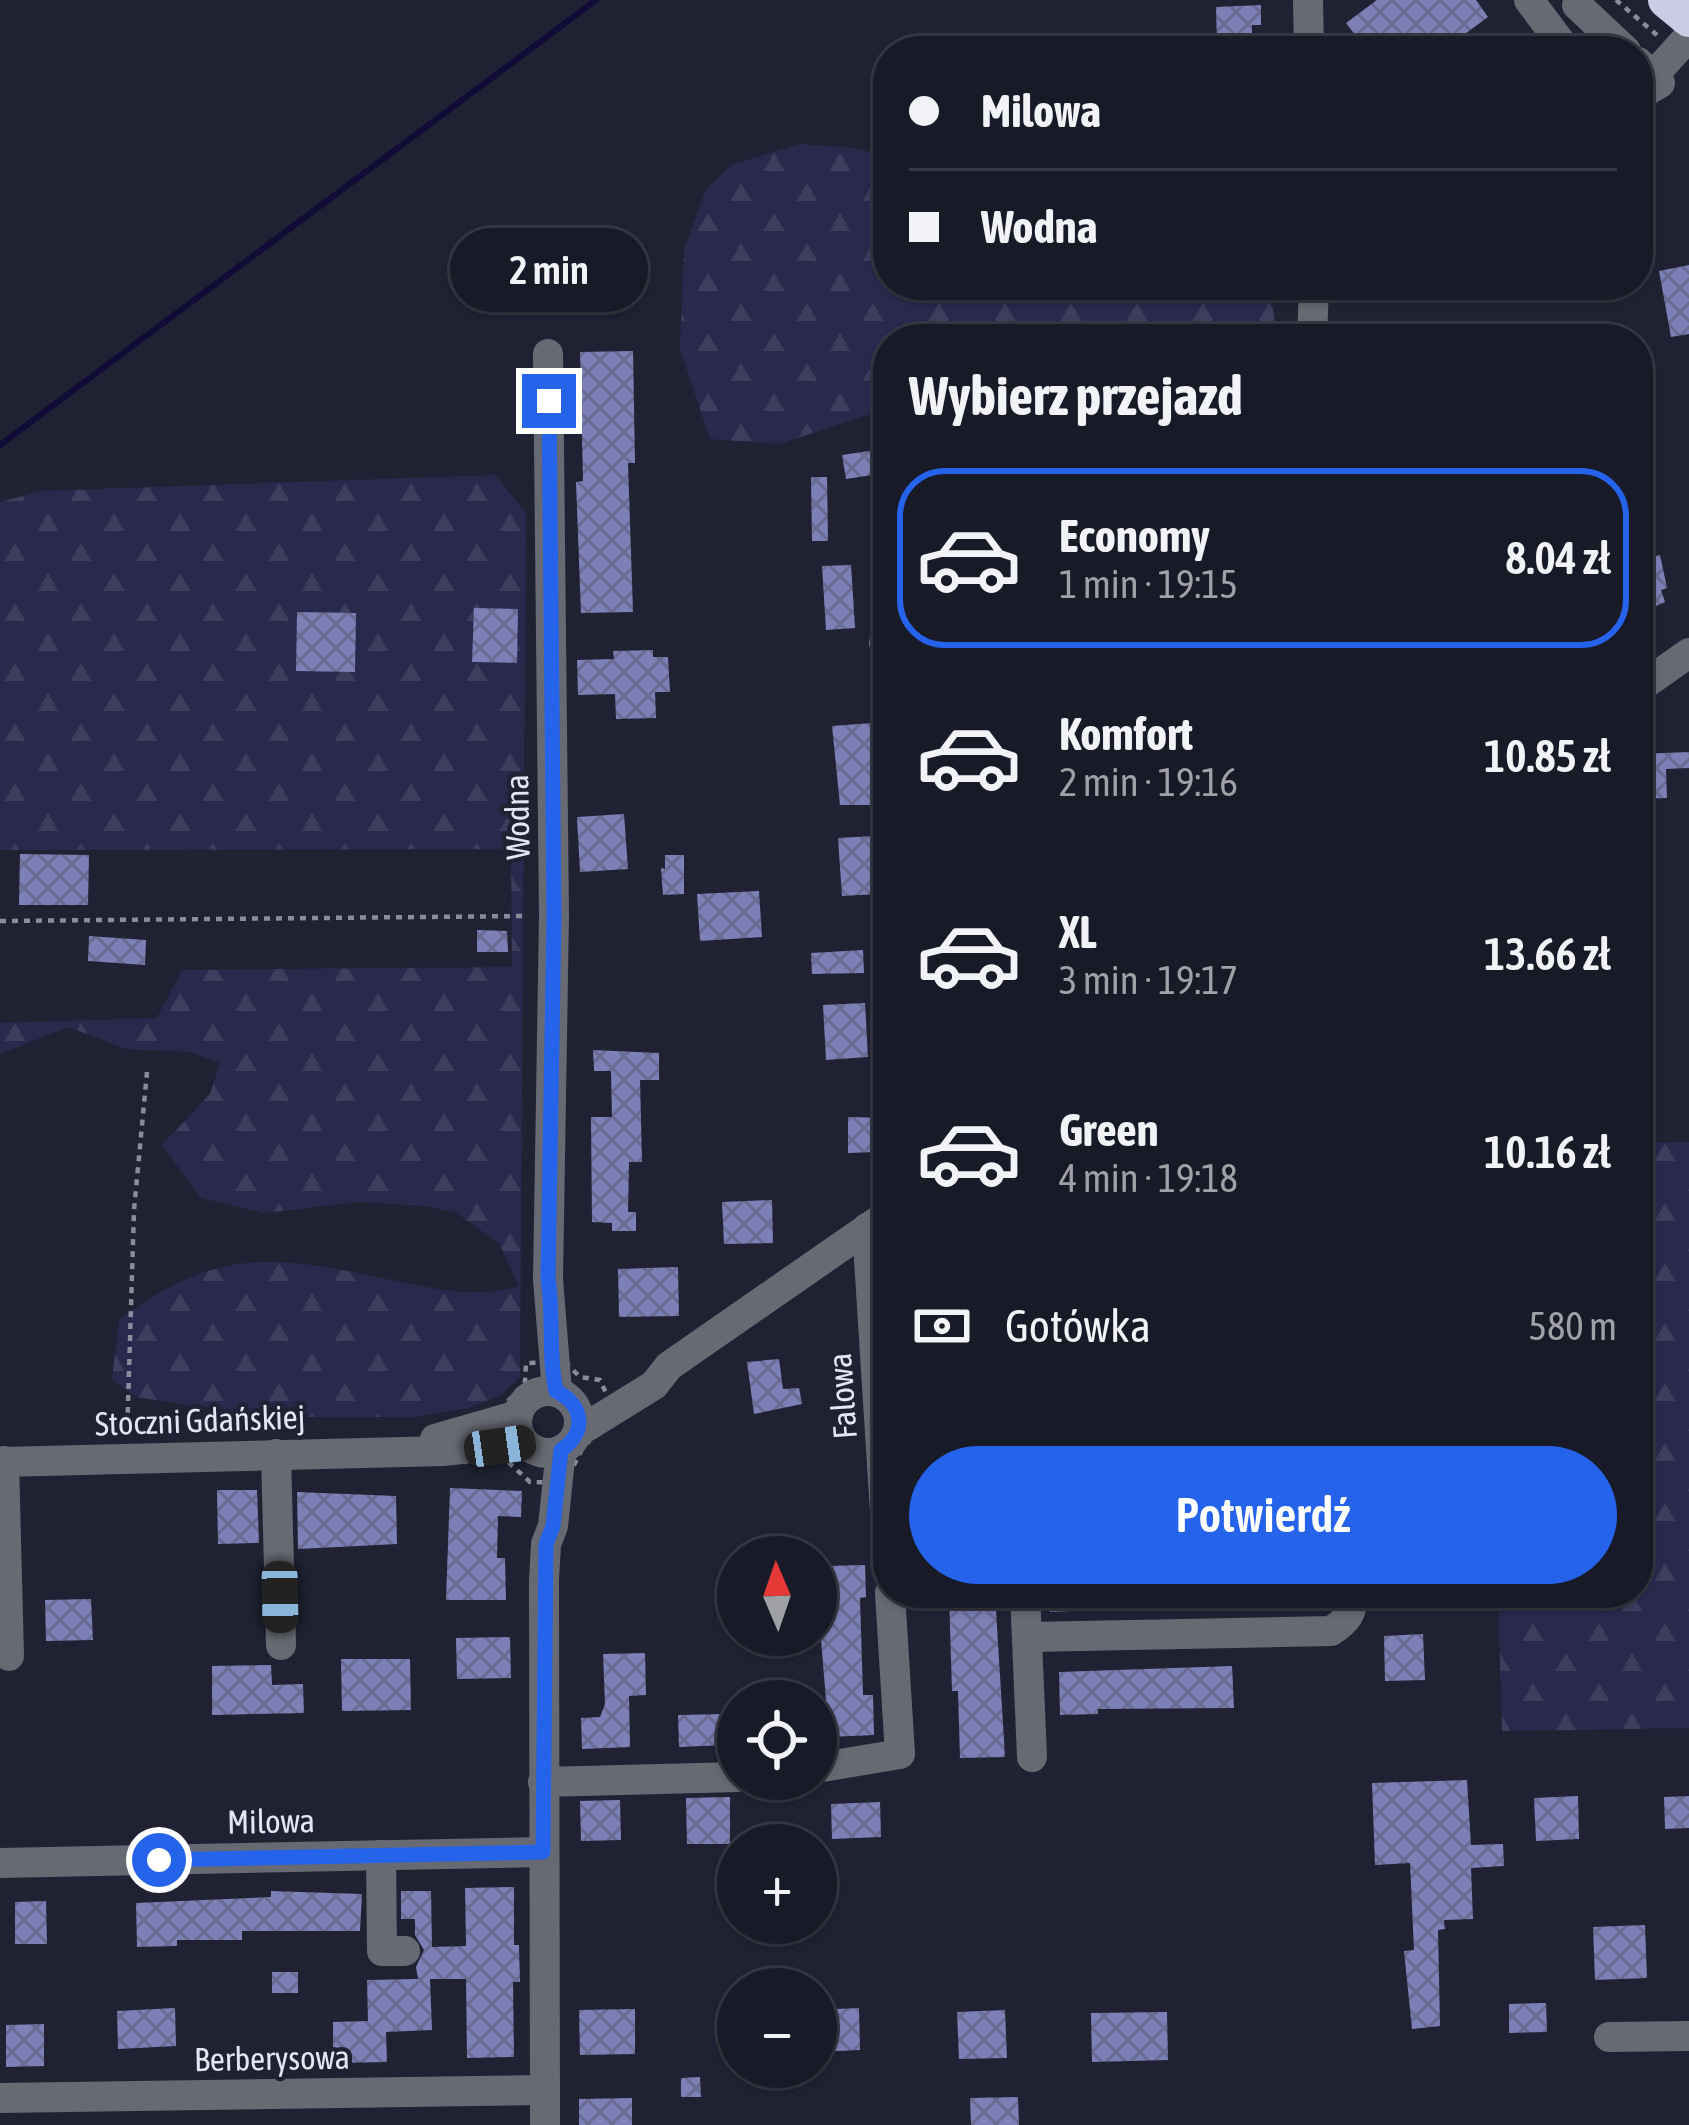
<!DOCTYPE html>
<html lang="pl">
<meta charset="utf-8">
<style>
body{margin:0;font-family:"Asap Condensed",sans-serif;background:#252733;color:#f1f3f6;height:100vh;display:flex;flex-direction:column;font-size:45px;white-space:nowrap}
*{box-sizing:border-box;margin:0}
p{font-size:39px;color:#9fa1a7}
.icon{flex:none;width:66px;height:66px;fill:none;stroke:currentColor;stroke-width:2;stroke-linecap:round;stroke-linejoin:round}
.map{position:relative;flex:1;overflow:hidden}
.panel{position:absolute;left:873px;top:324px;width:780px;height:1284px;display:flex;flex-direction:column;background:#181a27;border-radius:48px;box-shadow:0 3px 9px #0004,0 0 0 3px #363844}
.panel>*{flex:none}
.top-card{position:absolute;left:873px;top:36px;width:780px;height:264px;border-radius:48px;box-shadow:0 3px 9px #0004,0 0 0 3px #363844;display:grid;align-content:center;height:264px;padding:0 36px;background:#181a27}
.needle{width:78px;rotate:358deg}
.tools{position:absolute;left:717px;top:1536px;display:grid;gap:24px}
.tools a{display:grid;place-items:center;width:120px;height:120px;border-radius:50%;background:#181a27;box-shadow:0 3px 9px #0004,0 0 0 3px #363844;font-size:60px}
.end{position:absolute;width:54px;height:54px;margin:-27px;border:15px solid #2563eb;background:#fff;box-shadow:0 0 0 6px #fff}
.from{border-radius:50%}
.bubble{position:absolute;height:84px;border-radius:42px;background:#181a27;box-shadow:0 3px 9px #0004,0 0 0 3px #363844;font-size:39px;font-weight:600;line-height:84px;text-align:center}
.car{position:absolute;width:36px;height:72px;margin:-36px -18px;border-radius:15px;box-shadow:0 0 9px 3px #0007;background:linear-gradient(#222 24%,#8ab4d8 0 40%,#222 0 76%,#8ab4d8 0 86%,#222 0)}
.top-card b{display:flex;align-items:center;gap:42px;height:114px;font-size:45px}
.top-card b+b{border-top:3px solid #363844}
.top-card i{width:30px;height:30px;background:#f1f3f6}
ul{padding:0;list-style:none}
li{display:flex;align-items:center;gap:36px;height:180px;margin:0 24px 18px;padding:0 12px;border:6px solid transparent;border-radius:48px}
li div{flex:1}
li b{display:block;font-size:45px}
li em{font-style:normal;font-weight:600}
li.active{border-color:#2563eb}
li>.icon{width:108px;height:108px;stroke-width:1.5}
h2{padding:0 36px;font-size:54px;line-height:144px}
.pay{display:flex;align-items:center;gap:30px;height:132px;padding:0 36px;font-size:45px}
.pay p{margin-inline-start:auto}
.button{display:flex;gap:24px;margin-top:auto;padding:24px 36px}
.button a{flex:1;height:138px;border-radius:72px;background:#2563eb;color:#fff;font-size:48px;font-weight:600;line-height:138px;text-align:center}
.map>svg:first-child{display:block}
</style>
<div class="map">
<svg width="1689" height="2125" viewBox="0 0 1689 2125">
<defs>
<pattern id="forest-firs" width="22" height="20" patternUnits="userSpaceOnUse" patternTransform="scale(3)"><rect width="22" height="20" fill="#28294d"/><path d="M5 1l3.5 6h-7zM16 11l3.5 6h-7z" fill="#3d3e5e"/></pattern>
<pattern id="building-cross-hatch" width="8" height="8" patternUnits="userSpaceOnUse" patternTransform="scale(3)"><rect width="8" height="8" fill="#7d80b7"/><path d="M0 0l8 8M0 8l8-8" fill="none" stroke="#696b90"/></pattern>
</defs>
<rect width="100%" height="100%" fill="#202234"/>
<g fill="url(#forest-firs)">
<path d="M 800,144 L 853,148 L 888,156 L 888,285 L 1270,285 L 1277,339 L 888,339 L 888,413 L 879,411 L 779,444 L 710,439 L 680,349 L 684,250 L 706,189 L 731,165 Z"/>
<path d="M 495,475 L 526,513 L 520,1377 L 500,1396 L 468,1408 L 415,1417 L 288,1417 L 189,1405 L 136,1397 L 112,1379 L 119,1320 C 222,1242 283,1257 401,1282 C 441,1290 479,1299 519,1286 L 499,1243 L 455,1212 L 425,1206 L 360,1202 L 264,1213 L 201,1198 L 162,1145 L 210,1094 L 220,1063 L 191,1052 L 126,1049 L 68,1027 L 0,1054 L 0,1023 L 157,1018 L 182,970 L 512,967 L 511,849 L 0,850 L 0,502 L 41,491 Z"/>
<path d="M 1689,1142 L 1689,1728 L 1502,1731 L 1498,1593 L 1638,1593 L 1639,1143 Z"/>
</g>
<g fill="none" stroke-linecap="round" stroke-linejoin="round">
<path stroke="#100b37" stroke-width="6" d="M 0,445 L 596,0"/>
</g>
<g fill="url(#building-cross-hatch)">
<path d="M 1377,0 L 1476,0 L 1488,17 L 1442,51 L 1367,51 L 1346,23 Z"/>
<path d="M 1261,5 L 1261,25 L 1252,25 L 1252,44 L 1240,47 L 1217,44 L 1216,7 Z"/>
<path d="M 1689,265 L 1689,334 L 1671,337 L 1659,271 Z"/>
<path d="M 633,351 L 635,463 L 628,463 L 633,612 L 581,613 L 576,482 L 583,481 L 580,352 Z"/>
<path d="M 883,449 L 886,473 L 846,479 L 842,455 Z"/>
<path d="M 811,477 L 827,477 L 828,541 L 812,541 Z"/>
<path d="M 1660,555 L 1667,588 L 1661,590 L 1665,602 L 1638,614 L 1638,560 Z"/>
<path d="M 851,565 L 855,628 L 826,630 L 822,566 Z"/>
<path d="M 474,608 L 518,609 L 517,663 L 472,662 Z"/>
<path d="M 297,612 L 356,613 L 355,672 L 296,671 Z"/>
<path d="M 653,650 L 653,657 L 668,657 L 670,692 L 655,692 L 656,718 L 616,719 L 615,694 L 578,695 L 577,660 L 614,659 L 613,651 Z"/>
<path d="M 872,723 L 876,805 L 840,805 L 832,726 Z"/>
<path d="M 1689,752 L 1689,768 L 1666,769 L 1667,798 L 1638,799 L 1638,754 Z"/>
<path d="M 624,814 L 628,869 L 580,872 L 577,817 Z"/>
<path d="M 874,836 L 877,894 L 842,896 L 838,838 Z"/>
<path d="M 20,854 L 89,855 L 88,905 L 19,905 Z"/>
<path d="M 665,855 L 684,855 L 684,894 L 663,895 L 661,868 L 665,869 Z"/>
<path d="M 759,891 L 762,937 L 700,941 L 697,894 Z"/>
<path d="M 477,930 L 507,931 L 508,952 L 477,952 Z"/>
<path d="M 89,936 L 146,940 L 145,965 L 88,961 Z"/>
<path d="M 863,950 L 864,973 L 812,974 L 811,953 Z"/>
<path d="M 865,1003 L 868,1057 L 826,1060 L 823,1005 Z"/>
<path d="M 593,1050 L 659,1053 L 659,1080 L 640,1080 L 642,1162 L 629,1162 L 628,1212 L 636,1212 L 636,1231 L 612,1231 L 612,1223 L 592,1222 L 591,1117 L 612,1117 L 611,1071 L 594,1071 Z"/>
<path d="M 848,1117 L 888,1118 L 888,1144 L 877,1145 L 877,1152 L 848,1153 Z"/>
<path d="M 772,1200 L 773,1243 L 724,1244 L 722,1202 Z"/>
<path d="M 678,1267 L 679,1316 L 619,1317 L 618,1269 Z"/>
<path d="M 779,1359 L 783,1389 L 799,1388 L 802,1404 L 754,1414 L 747,1362 Z"/>
<path d="M 450,1488 L 522,1491 L 521,1517 L 498,1516 L 497,1558 L 505,1558 L 506,1600 L 446,1600 Z"/>
<path d="M 217,1490 L 257,1490 L 259,1543 L 218,1544 Z"/>
<path d="M 297,1492 L 396,1496 L 397,1544 L 298,1549 Z"/>
<path d="M 865,1565 L 866,1597 L 860,1598 L 863,1695 L 873,1695 L 874,1735 L 829,1737 L 820,1627 L 828,1626 L 826,1566 Z"/>
<path d="M 1050,1593 L 1096,1593 L 1096,1610 L 1050,1612 Z"/>
<path d="M 995,1594 L 1005,1757 L 960,1758 L 958,1691 L 952,1691 L 949,1596 Z"/>
<path d="M 91,1599 L 93,1640 L 46,1641 L 45,1600 Z"/>
<path d="M 1423,1634 L 1425,1680 L 1385,1681 L 1384,1636 Z"/>
<path d="M 510,1637 L 511,1678 L 457,1679 L 456,1638 Z"/>
<path d="M 645,1653 L 646,1695 L 629,1696 L 630,1747 L 582,1749 L 581,1718 L 600,1717 L 605,1704 L 603,1654 Z"/>
<path d="M 341,1659 L 410,1659 L 411,1710 L 342,1711 Z"/>
<path d="M 271,1665 L 272,1685 L 303,1684 L 304,1713 L 212,1715 L 212,1666 Z"/>
<path d="M 1232,1666 L 1234,1708 L 1098,1709 L 1098,1714 L 1060,1715 L 1059,1672 Z"/>
<path d="M 725,1714 L 726,1745 L 679,1747 L 678,1715 Z"/>
<path d="M 1467,1780 L 1471,1845 L 1503,1844 L 1504,1866 L 1471,1868 L 1473,1919 L 1444,1920 L 1445,1929 L 1438,1930 L 1440,2026 L 1412,2029 L 1404,1951 L 1414,1950 L 1410,1863 L 1375,1865 L 1372,1783 Z"/>
<path d="M 1578,1796 L 1579,1839 L 1536,1841 L 1534,1798 Z"/>
<path d="M 1689,1796 L 1689,1828 L 1665,1829 L 1664,1797 Z"/>
<path d="M 730,1797 L 730,1844 L 687,1844 L 686,1798 Z"/>
<path d="M 620,1800 L 621,1840 L 581,1841 L 580,1801 Z"/>
<path d="M 880,1802 L 881,1837 L 832,1839 L 831,1804 Z"/>
<path d="M 514,1887 L 514,1945 L 519,1945 L 520,1982 L 513,1982 L 514,2057 L 467,2058 L 466,1979 L 430,1979 L 432,2030 L 386,2032 L 387,2062 L 333,2063 L 333,2022 L 368,2021 L 367,1980 L 418,1979 L 416,1967 L 424,1950 L 415,1935 L 415,1919 L 401,1919 L 401,1891 L 431,1891 L 432,1947 L 466,1946 L 465,1888 Z"/>
<path d="M 271,1891 L 362,1894 L 360,1931 L 242,1931 L 242,1940 L 177,1940 L 177,1946 L 137,1947 L 136,1903 L 271,1897 Z"/>
<path d="M 46,1901 L 47,1944 L 15,1944 L 15,1902 Z"/>
<path d="M 1645,1925 L 1647,1978 L 1595,1980 L 1593,1927 Z"/>
<rect x="272" y="1972" width="26" height="21"/>
<path d="M 1546,2003 L 1547,2032 L 1509,2033 L 1509,2004 Z"/>
<path d="M 175,2008 L 176,2046 L 118,2049 L 117,2011 Z"/>
<path d="M 859,2008 L 860,2050 L 816,2052 L 816,2010 Z"/>
<path d="M 635,2009 L 635,2054 L 580,2055 L 579,2010 Z"/>
<path d="M 1005,2010 L 1007,2058 L 959,2059 L 957,2012 Z"/>
<path d="M 1167,2012 L 1168,2060 L 1092,2062 L 1091,2013 Z"/>
<path d="M 44,2024 L 44,2066 L 6,2067 L 6,2025 Z"/>
<path d="M 700,2077 L 701,2097 L 681,2097 L 681,2078 Z"/>
<path d="M 1018,2097 L 1019,2125 L 971,2125 L 970,2098 Z"/>
<path d="M 632,2098 L 632,2125 L 579,2125 L 579,2099 Z"/>
</g>
<g fill="none" stroke-linecap="round" stroke-linejoin="round">
<g stroke="#8a8b9b" stroke-width="4.5" stroke-dasharray="6 6" stroke-linecap="butt">
<path d="M 1616,0 L 1657,35"/>
<path d="M 0,921 L 528,916"/>
<path d="M 565,1362 L 580,1377 L 600,1380 L 618,1419 L 584,1445 L 565,1483 L 530,1482 L 507,1461 L 465,1462 L 460,1421 L 504,1406 L 525,1382 L 526,1363 Z"/>
<path d="M 127,1437 L 134,1210 L 147,1072"/>
</g>
<g stroke="#686a73" stroke-width="30">
<path d="M 1308,0 L 1309,51"/>
<path d="M 1529,0 L 1567,51"/>
<path d="M 1577,5 L 1626,51"/>
<path d="M 1638,62 L 1660,83 L 1638,96"/>
<path d="M 1653,76 L 1689,36"/>
<path d="M 1312,339 L 1314,285"/>
<path d="M 548,354 L 554,916 L 548,1279 L 557,1392"/>
<path d="M 884,643 L 888,650"/>
<path d="M 1638,689 L 1689,653"/>
<path d="M 867,1228 L 888,1559"/>
<circle cx="548" cy="1422" r="31"/>
<path d="M 578,1432 L 654,1385 L 669,1366 L 888,1214"/>
<path d="M 435,1439 L 518,1415"/>
<path d="M 276,1454 L 281,1645"/>
<path d="M 4,1461 L 9,1656"/>
<path d="M 0,1462 L 443,1451 L 524,1442"/>
<path d="M 1025,1593 L 1032,1757"/>
<path d="M 1029,1637 L 1331,1631 C 1347,1621 1353,1613 1353,1593"/>
<path d="M 816,1768 L 900,1754 L 890,1593"/>
<path d="M 543,1782 L 738,1777"/>
<path d="M 381,1855 L 382,1951 L 405,1951"/>
<path d="M 0,1863 L 543,1852"/>
<path d="M 1609,2037 L 1689,2036"/>
<path d="M 0,2098 L 544,2090"/>
<path d="M 545,2125 L 544,1580 L 546,1544 L 553,1526 L 561,1450"/>
</g>
<path stroke="#cacce5" stroke-width="36" d="M 1666,0 L 1689,19"/>
</g>
<g fill="none" stroke-linecap="round" stroke-linejoin="round">
<path stroke="#2563eb" stroke-width="15" d="M 159,1860 L 543,1852 L 546,1544 L 553,1526 L 561,1450 C 587,1433 584,1405 556,1391 C 548,1355 554,1316 548,1279 L 554,916 L 549,401"/>
</g>
<g text-anchor="middle" stroke-width="9" stroke-linejoin="round" paint-order="stroke">
<g font-size="33" fill="#e5e6f3" stroke="#202234">
<text transform="translate(517 817) rotate(-91)" y="12">Wodna</text>
<text transform="translate(842 1396) rotate(-94)" y="12">Falowa</text>
<text transform="translate(200 1420) rotate(-2)" y="12">Stoczni Gdańskiej</text>
<text transform="translate(271 1821) rotate(-1)" y="12">Milowa</text>
<text transform="translate(272 2058) rotate(-1)" y="12">Berberysowa</text>
</g>
</g>
</svg>
<div class="tools">
<a><svg class="needle" viewBox="-14 -14 28 28"><path d="M0-13l5 13h-10z" fill="#e53935"/><path d="M0 13l5-13h-10z" fill="#9fa1a7"/></svg></a>
<a><svg class="icon" aria-label="locate" viewBox="0 0 24 24"><circle cx="12" cy="12" r="6"/><path d="M12 2v4M12 18v4M2 12h4M18 12h4"/></svg></a>
<a>+</a>
<a>−</a>
</div>
<i class="end from" style="left:159px;top:1860px"></i>
<i class="end" style="left:549px;top:401px"></i>
<div class="bubble" style="left:450px;top:228px;width:198px">2 min</div>
<i class="car" style="left:500px;top:1446px;rotate:82deg"></i>
<i class="car" style="left:280px;top:1597px;rotate:179deg"></i>
<div class="top-card">
<b><i class="from"></i>Milowa</b>
<b><i></i>Wodna</b>
</div>
<section class="panel">
<h2>Wybierz przejazd</h2>
<ul>
<li class="active"><svg class="icon" aria-label="car" viewBox="0 0 24 24"><path d="M5 17H2v-5l4-1 3-4h7l3 4 3 1v5h-3M9 17h6M6 11h13"/><circle cx="7" cy="17" r="2"/><circle cx="17" cy="17" r="2"/></svg><div><b>Economy</b><p>1 min · 19:15</p></div><em>8.04 zł</em></li>
<li><svg class="icon" aria-label="car" viewBox="0 0 24 24"><path d="M5 17H2v-5l4-1 3-4h7l3 4 3 1v5h-3M9 17h6M6 11h13"/><circle cx="7" cy="17" r="2"/><circle cx="17" cy="17" r="2"/></svg><div><b>Komfort</b><p>2 min · 19:16</p></div><em>10.85 zł</em></li>
<li><svg class="icon" aria-label="car" viewBox="0 0 24 24"><path d="M5 17H2v-5l4-1 3-4h7l3 4 3 1v5h-3M9 17h6M6 11h13"/><circle cx="7" cy="17" r="2"/><circle cx="17" cy="17" r="2"/></svg><div><b>XL</b><p>3 min · 19:17</p></div><em>13.66 zł</em></li>
<li><svg class="icon" aria-label="car" viewBox="0 0 24 24"><path d="M5 17H2v-5l4-1 3-4h7l3 4 3 1v5h-3M9 17h6M6 11h13"/><circle cx="7" cy="17" r="2"/><circle cx="17" cy="17" r="2"/></svg><div><b>Green</b><p>4 min · 19:18</p></div><em>10.16 zł</em></li>
</ul>
<div class="pay"><svg class="icon" aria-label="cash" viewBox="0 0 24 24"><path d="M3 7h18v10H3z"/><circle cx="12" cy="12" r="2"/></svg>Gotówka<p>580 m</p></div>
<div class="button"><a>Potwierdź</a></div>
</section>
</div>
